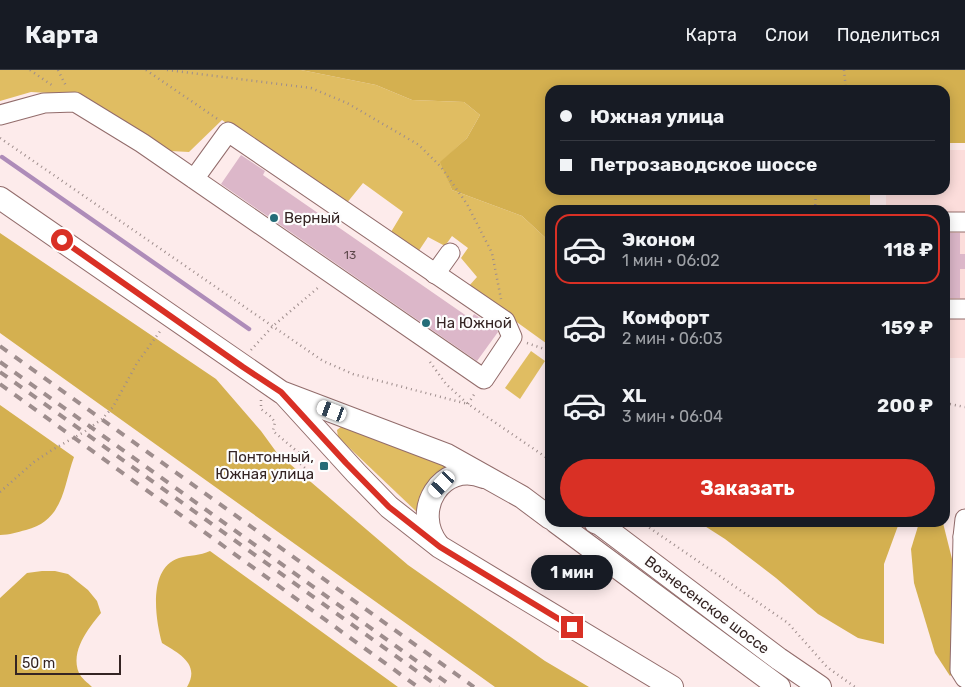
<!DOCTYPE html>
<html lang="ru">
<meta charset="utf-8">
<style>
body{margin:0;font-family:Rubik,sans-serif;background:#242831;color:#f1f3f6;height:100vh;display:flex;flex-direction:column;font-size:19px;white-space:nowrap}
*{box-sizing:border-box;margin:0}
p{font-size:16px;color:#9ea1a6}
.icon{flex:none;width:28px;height:28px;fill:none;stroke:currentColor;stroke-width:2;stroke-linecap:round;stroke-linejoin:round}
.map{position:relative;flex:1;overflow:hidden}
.side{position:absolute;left:545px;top:135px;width:405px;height:322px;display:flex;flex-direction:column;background:#171b24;border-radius:15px;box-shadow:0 2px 12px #0003}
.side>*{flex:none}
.guide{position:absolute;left:545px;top:15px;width:405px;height:110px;border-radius:15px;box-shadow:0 2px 12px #0003;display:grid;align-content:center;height:110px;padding:0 15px;background:#171b24}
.scale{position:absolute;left:15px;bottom:12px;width:106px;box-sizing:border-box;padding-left:5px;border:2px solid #342423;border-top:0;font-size:14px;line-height:18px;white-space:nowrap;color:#342423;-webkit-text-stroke:4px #fdfdfd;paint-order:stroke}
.end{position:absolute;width:22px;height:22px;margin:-11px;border:6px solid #d93025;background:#fff;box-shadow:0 0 0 2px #fff}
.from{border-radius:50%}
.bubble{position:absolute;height:35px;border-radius:18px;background:#171b24;box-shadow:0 2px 12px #0003;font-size:16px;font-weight:700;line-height:35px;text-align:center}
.car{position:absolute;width:15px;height:30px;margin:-15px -8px;border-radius:6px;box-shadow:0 0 4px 1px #0007;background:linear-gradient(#fff 24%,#345 0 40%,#fff 0 76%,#345 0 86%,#fff 0)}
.guide b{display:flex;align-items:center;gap:18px;height:48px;font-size:19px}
.guide b+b{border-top:1px solid #363941}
.guide i{width:12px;height:12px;background:#f1f3f6}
ul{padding:9px 0 0;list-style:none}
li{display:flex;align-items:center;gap:15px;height:70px;margin:0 10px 8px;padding:0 5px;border:2px solid transparent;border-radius:15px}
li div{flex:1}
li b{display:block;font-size:19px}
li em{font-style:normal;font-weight:700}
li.active{border-color:#d93025}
li>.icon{width:45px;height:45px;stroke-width:1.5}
.primary-button{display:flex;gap:10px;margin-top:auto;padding:10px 15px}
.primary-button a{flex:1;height:58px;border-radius:30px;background:#d93025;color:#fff;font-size:20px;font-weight:700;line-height:58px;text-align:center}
header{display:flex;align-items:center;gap:30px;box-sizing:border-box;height:70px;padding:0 25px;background:#171b24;border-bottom:1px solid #363941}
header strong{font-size:24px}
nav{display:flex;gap:28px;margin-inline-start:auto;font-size:18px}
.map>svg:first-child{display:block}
</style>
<header>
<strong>Карта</strong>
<nav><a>Карта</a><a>Слои</a><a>Поделиться</a></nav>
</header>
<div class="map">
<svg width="965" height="617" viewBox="0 0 965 617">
<rect width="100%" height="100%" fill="#fdebeb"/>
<path fill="#fcdddb" d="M 945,80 L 965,80 L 965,288 L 945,288 L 945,140 L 886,140 L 886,120 L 945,120 Z"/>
<g fill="#e0bd62">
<path d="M 0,0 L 301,0 L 376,15 L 412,30 L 464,32 L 480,45 L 467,68 L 441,92 L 452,120 L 522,146 L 550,172 L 550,276 L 468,217 L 477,207 L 461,188 L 468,178 L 452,166 L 445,176 L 428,167 L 418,182 L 391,162 L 403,142 L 363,113 L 346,134 L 222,50 L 189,82 L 170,81 L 83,25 L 31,22 L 0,31 Z"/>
<path d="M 531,281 L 545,291 L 520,329 L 505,318 Z"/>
<path d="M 342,356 L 451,397 L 419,444 L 338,367 L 337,360 Z"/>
</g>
<g fill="#d4b050">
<path d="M 301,0 L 965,0 L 965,73 L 945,73 L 945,20 L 550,20 L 550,120 L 870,120 L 870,140 L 550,140 L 550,172 L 522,146 L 452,120 L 440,92 L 467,68 L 480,45 L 464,32 L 412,30 L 376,15 Z"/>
<path d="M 0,163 L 216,309 L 261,361 L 277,383 L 408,495 L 545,591 L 589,617 L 495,617 L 0,263 Z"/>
<path d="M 550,288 L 550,322 L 546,319 Z"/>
<path d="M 0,335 L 74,387 C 63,417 64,450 26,460 C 17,462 10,465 0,465 Z"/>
<path d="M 700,453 L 899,453 L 884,494 L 884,574 L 858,568 L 818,544 L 776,508 L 725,469 Z"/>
<path d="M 919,453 L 943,453 L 952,489 L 954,592 L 954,602 L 950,606 L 935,583 L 914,513 L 911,479 Z"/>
<path d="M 210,481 L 398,617 L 187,617 C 201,594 178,583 162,573 C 155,548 148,498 179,488 C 190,485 200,486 210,481 Z"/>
<path d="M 42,501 L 55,501 L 68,504 L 88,520 L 97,531 L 101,543 C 88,559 70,581 79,603 C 81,608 88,613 92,617 L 0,617 L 0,528 L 27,503 Z"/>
</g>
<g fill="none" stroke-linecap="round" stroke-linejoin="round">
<path stroke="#ae8cb9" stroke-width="4.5" d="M 2,87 L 249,259"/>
</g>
<g fill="#dcb7c9">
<path d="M 241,85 L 265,101 L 263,105 L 471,249 L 474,244 L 496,258 L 498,262 L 477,291 L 221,114 Z"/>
<path d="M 945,163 L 960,163 L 960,184 L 965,184 L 965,199 L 960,199 L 960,228 L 945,228 Z"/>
</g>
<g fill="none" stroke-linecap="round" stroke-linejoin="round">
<g stroke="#926c6b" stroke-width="21">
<g id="minor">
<path d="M 0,45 L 44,33 L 75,32 L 142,73 L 484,309 L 512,267 L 505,251 L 228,62 L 194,109"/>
<path d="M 945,152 L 965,152"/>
<path d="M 435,204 L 450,183"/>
<path d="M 945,239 L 965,239"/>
<path d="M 963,467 L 965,449"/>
<path d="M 965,468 L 963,467 L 960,600 L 965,608"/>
</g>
</g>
<g stroke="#926c6b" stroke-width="24">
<g id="major">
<path d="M 0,128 L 281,322 L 447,385 L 522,427 L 550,448"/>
<path d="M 284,324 L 356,403 L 389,437 L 440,477 L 672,617"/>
<path d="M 556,452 L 779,617"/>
<path d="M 595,452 L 600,454 L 779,589 L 820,617"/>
<path d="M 438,475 C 411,441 441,390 484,407"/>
</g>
</g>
<g stroke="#9e8d8c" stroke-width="2.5" stroke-dasharray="1 4" stroke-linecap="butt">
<path d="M 30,0 L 53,16"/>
<path d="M 58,0 L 66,16"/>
<path d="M 146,0 L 219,50"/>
<path d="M 167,0 L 311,18 L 347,33 L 419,75 L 441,97 L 467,134 L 492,183 L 501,229"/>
<path d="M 844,0 L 846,20"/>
<path d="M 0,68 L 323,291 L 353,304 L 468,334"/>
<path d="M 815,140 L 816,120"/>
<path d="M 527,273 L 550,281"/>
<path d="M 251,280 L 273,256 L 320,216"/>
<path d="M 430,292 L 446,314 L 468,334 L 550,390"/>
<path d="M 261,330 L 261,339 L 270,346 L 275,352 L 273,361 L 299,383 L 300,387 L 297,391 L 305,398"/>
<path d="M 945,333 L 965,337"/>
<path d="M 468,334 L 475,323"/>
<path d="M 0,422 L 34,392 L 52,380 L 84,362 L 102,349 L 113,337 L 137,293 L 161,260"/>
<path d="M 641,452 L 788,553 L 827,597 L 855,617"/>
</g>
<use href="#minor" stroke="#fff" stroke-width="19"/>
<use href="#major" stroke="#fff" stroke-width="22"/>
<g stroke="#9e8d8d" stroke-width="4" stroke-dasharray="9 9" stroke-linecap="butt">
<path d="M 0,276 L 474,617"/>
<path d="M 0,292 L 453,617"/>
<path d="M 0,302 L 439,617"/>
<path d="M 0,314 L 418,617"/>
</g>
</g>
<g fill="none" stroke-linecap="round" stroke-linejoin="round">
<path stroke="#d93025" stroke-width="6" d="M 62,170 L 243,297 L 281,322 L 346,393 L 389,437 L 440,477 L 572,557"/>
</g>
<g fill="#246c78" stroke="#fdfdfd" stroke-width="2">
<circle cx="274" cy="148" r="5"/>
<circle cx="426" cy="253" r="5"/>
<rect x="319" y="391" width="10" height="10" rx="2.5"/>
</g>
<g text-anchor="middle" stroke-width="4.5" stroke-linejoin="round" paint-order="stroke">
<g font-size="12" fill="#5e494c">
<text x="350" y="189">13</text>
</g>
<g font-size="15" fill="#342423" stroke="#fdfdfd" text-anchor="start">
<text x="284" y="153">Верный</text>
<text x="436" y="258">На Южной</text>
<text x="314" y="392" text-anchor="end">Понтонный,<tspan x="314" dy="17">Южная улица</tspan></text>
</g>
<g font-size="15" fill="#342423" stroke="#fdfdfd">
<text transform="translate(707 535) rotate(37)" y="5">Вознесенское шоссе</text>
</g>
</g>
</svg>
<div class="scale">50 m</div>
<i class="end from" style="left:62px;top:170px"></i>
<i class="end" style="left:572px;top:557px"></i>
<div class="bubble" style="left:531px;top:485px;width:82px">1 мин</div>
<i class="car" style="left:332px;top:341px;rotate:291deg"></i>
<i class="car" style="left:442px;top:414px;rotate:223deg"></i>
<div class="guide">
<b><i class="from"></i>Южная улица</b>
<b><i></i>Петрозаводское шоссе</b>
</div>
<section class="side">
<ul>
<li class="active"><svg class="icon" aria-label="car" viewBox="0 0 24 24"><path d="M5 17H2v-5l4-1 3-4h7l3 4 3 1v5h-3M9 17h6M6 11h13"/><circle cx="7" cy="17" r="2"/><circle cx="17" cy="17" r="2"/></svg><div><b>Эконом</b><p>1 мин · 06:02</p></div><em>118 ₽</em></li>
<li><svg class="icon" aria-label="car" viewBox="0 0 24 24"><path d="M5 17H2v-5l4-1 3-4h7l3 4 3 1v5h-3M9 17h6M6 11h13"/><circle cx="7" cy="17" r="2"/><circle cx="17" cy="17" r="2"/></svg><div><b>Комфорт</b><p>2 мин · 06:03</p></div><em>159 ₽</em></li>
<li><svg class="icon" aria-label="car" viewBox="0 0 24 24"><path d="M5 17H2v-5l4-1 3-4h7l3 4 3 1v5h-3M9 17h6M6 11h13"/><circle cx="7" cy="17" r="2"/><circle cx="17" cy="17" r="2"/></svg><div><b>XL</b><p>3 мин · 06:04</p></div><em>200 ₽</em></li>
</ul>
<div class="primary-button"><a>Заказать</a></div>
</section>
</div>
